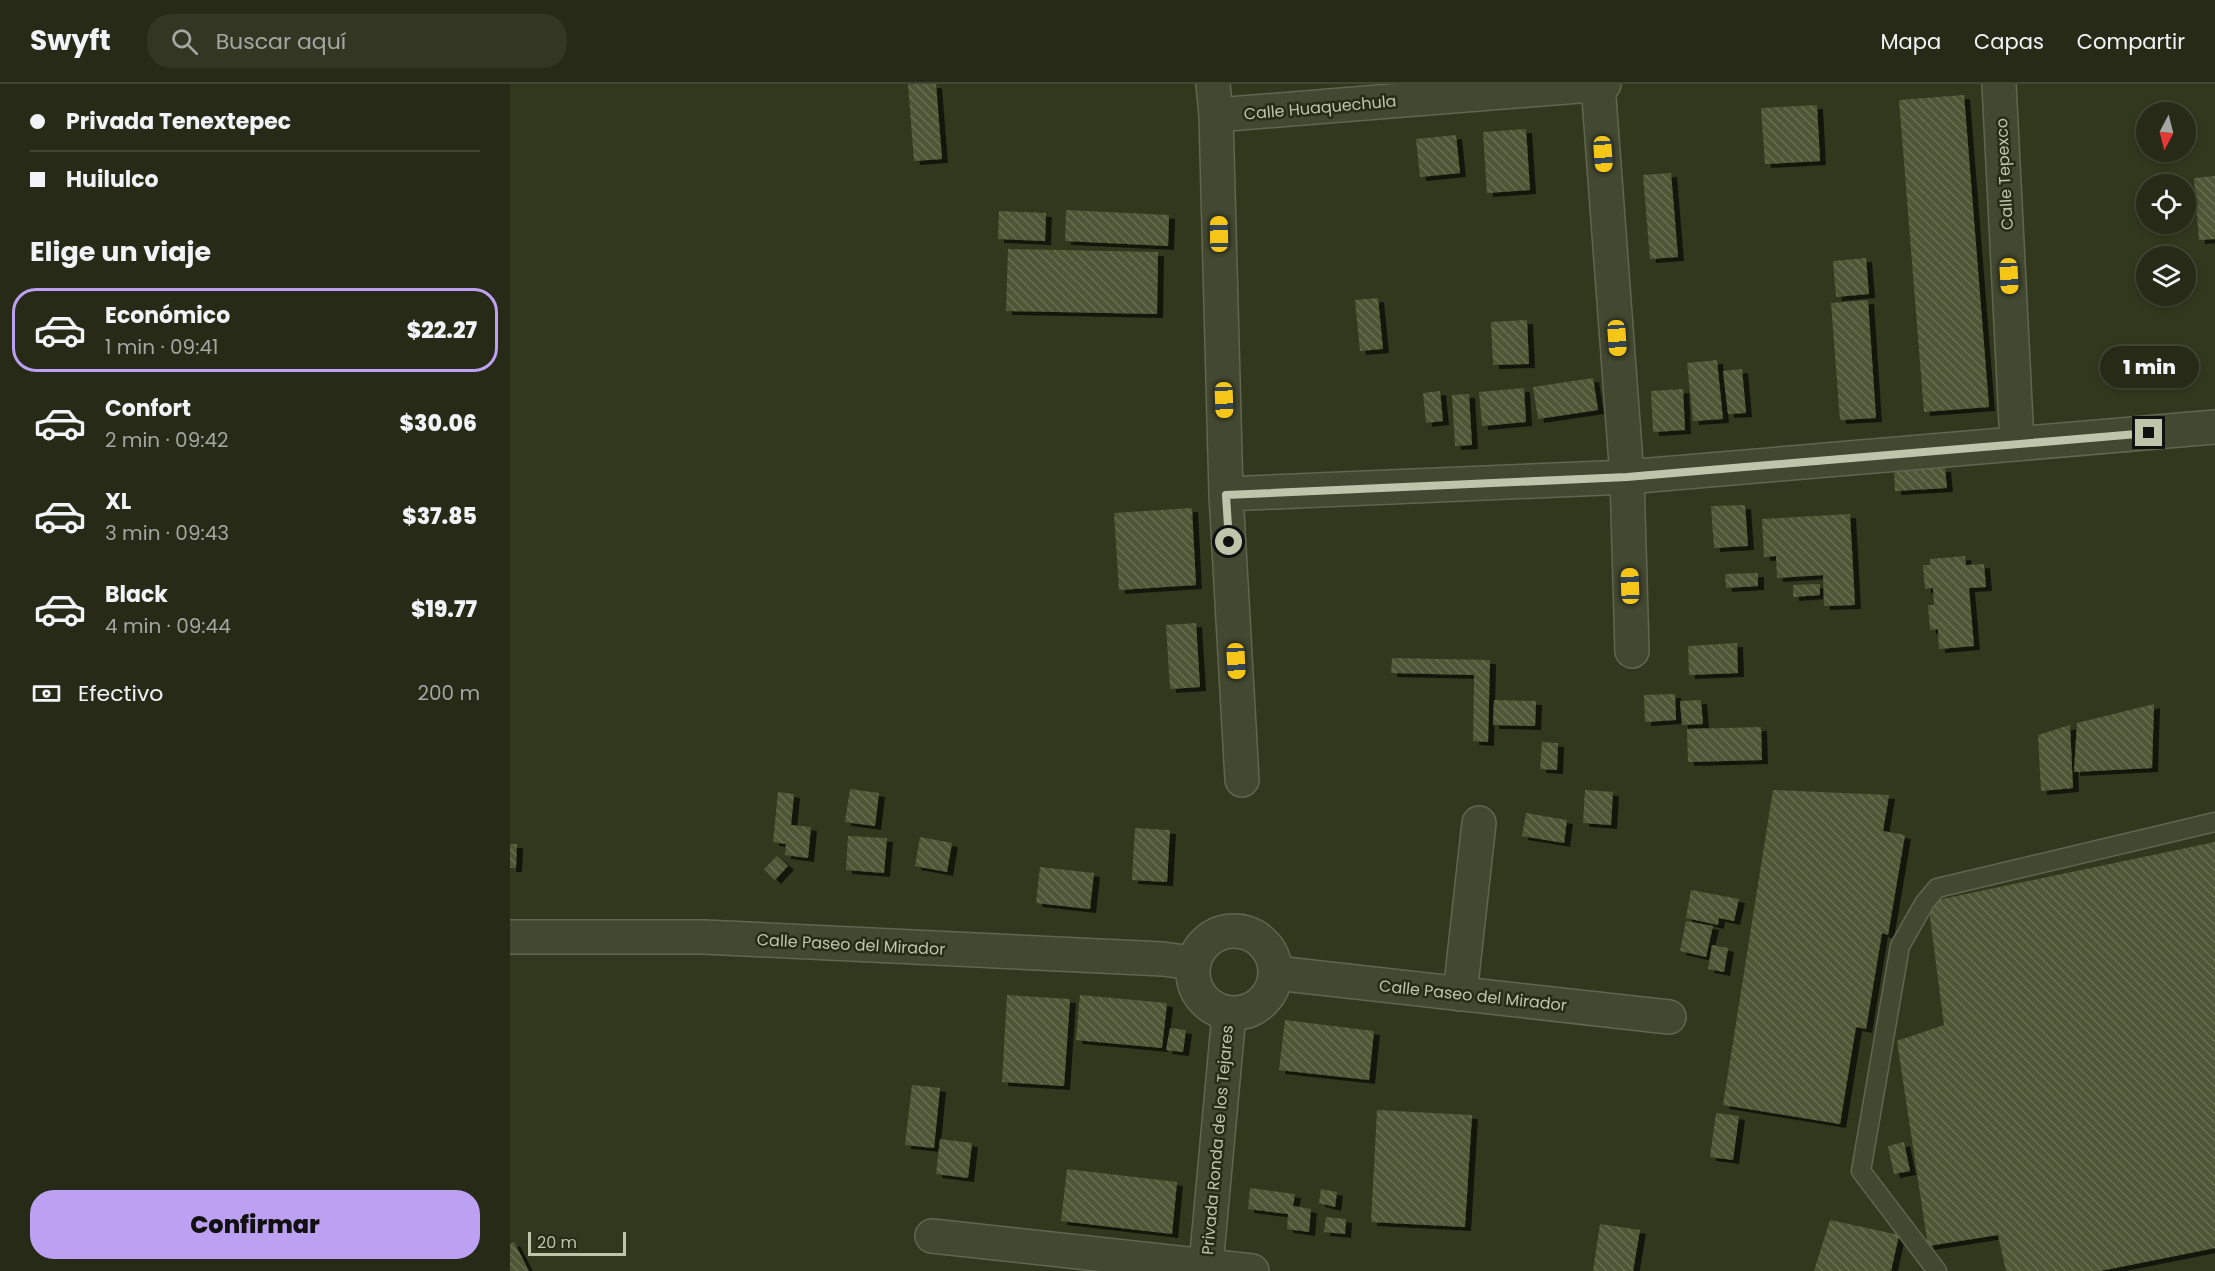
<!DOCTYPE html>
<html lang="es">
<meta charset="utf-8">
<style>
body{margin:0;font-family:Poppins,sans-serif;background:#323623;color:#f1f3f6;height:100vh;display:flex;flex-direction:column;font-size:22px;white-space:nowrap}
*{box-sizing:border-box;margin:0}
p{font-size:20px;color:#a4a7a1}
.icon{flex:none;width:33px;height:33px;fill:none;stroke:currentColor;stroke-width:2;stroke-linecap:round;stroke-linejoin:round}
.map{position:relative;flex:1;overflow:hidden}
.details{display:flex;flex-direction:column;background:#262a16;width:510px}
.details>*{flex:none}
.banner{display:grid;align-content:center;height:132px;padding:0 30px;background:#262a16}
.needle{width:39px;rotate:187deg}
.buttons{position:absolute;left:1626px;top:18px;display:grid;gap:12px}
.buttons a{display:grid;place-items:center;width:60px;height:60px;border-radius:50%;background:#262a16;box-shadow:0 3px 9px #0003,0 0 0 2px #424635;font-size:30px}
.scale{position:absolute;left:18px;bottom:15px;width:98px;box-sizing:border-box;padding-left:6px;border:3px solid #bec5ab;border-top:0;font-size:16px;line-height:21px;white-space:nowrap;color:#bec5ab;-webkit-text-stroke:4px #272c17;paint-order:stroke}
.end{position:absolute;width:27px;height:27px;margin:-14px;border:8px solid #bec5ab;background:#111;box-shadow:0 0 0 3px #111}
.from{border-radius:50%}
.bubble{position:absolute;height:42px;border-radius:21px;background:#262a16;box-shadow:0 3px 9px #0003,0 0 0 2px #424635;font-size:20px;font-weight:800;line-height:42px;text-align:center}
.car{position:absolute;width:18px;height:36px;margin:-18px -9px;border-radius:8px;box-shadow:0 0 4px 2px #0007;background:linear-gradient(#f5c518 24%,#345 0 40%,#f5c518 0 76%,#345 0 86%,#f5c518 0)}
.banner b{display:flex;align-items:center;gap:21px;height:57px;font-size:22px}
.banner b+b{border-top:2px solid #424635}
.banner i{width:15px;height:15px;background:#f1f3f6}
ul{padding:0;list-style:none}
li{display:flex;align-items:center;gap:18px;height:84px;margin:0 12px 9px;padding:0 18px;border:3px solid transparent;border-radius:24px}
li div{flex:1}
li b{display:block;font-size:22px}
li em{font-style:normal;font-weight:800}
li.current{border-color:#bca0f2}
li>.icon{width:54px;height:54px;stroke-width:1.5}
h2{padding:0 30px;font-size:27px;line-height:72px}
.pay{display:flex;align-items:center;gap:15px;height:66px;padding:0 30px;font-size:22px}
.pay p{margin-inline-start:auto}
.button{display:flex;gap:12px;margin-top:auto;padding:12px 30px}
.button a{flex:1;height:69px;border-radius:24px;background:#bca0f2;color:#111;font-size:24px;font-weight:800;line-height:69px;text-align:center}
header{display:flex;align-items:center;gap:36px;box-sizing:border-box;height:84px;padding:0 30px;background:#262a16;border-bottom:2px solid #424635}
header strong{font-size:28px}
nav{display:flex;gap:33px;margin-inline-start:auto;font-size:21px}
.search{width:420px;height:54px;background:#323623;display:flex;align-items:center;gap:15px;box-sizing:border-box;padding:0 21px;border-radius:24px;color:#a4a7a1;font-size:22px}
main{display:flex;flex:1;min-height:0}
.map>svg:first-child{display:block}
</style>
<header>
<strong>Swyft</strong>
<div class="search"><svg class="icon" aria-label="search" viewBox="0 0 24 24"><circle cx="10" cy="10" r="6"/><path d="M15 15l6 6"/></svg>Buscar aquí</div>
<nav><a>Mapa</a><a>Capas</a><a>Compartir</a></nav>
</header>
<main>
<section class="details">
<div class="banner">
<b><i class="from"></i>Privada Tenextepec</b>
<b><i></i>Huilulco</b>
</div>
<h2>Elige un viaje</h2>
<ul>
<li class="current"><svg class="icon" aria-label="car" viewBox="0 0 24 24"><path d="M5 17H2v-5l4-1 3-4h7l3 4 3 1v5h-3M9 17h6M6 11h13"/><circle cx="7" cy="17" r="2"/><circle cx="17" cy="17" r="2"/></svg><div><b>Económico</b><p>1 min · 09:41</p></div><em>$22.27</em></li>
<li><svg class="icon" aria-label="car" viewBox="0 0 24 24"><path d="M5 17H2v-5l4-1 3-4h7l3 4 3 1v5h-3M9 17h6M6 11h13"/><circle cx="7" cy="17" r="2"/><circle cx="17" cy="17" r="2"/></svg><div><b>Confort</b><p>2 min · 09:42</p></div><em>$30.06</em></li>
<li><svg class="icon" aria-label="car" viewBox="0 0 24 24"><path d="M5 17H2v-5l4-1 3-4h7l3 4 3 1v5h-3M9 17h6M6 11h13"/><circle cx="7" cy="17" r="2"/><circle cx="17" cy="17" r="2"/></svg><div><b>XL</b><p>3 min · 09:43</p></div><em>$37.85</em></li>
<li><svg class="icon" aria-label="car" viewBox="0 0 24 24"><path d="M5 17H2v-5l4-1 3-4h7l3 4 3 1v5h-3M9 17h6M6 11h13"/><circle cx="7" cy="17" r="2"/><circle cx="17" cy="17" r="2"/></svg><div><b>Black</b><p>4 min · 09:44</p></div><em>$19.77</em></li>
</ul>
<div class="pay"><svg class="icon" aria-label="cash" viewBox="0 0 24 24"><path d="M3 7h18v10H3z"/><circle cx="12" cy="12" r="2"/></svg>Efectivo<p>200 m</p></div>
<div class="button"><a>Confirmar</a></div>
</section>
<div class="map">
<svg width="1705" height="1187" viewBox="0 0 1705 1187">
<defs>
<pattern id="building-back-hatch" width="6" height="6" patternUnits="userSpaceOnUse" patternTransform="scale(1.5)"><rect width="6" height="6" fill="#4f5636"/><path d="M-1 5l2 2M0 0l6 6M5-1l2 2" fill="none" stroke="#676d50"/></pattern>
<filter id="shadow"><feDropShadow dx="6" dy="4" stdDeviation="0" flood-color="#0009"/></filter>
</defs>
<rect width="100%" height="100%" fill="#32381e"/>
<g fill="url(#building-back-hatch)" filter="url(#shadow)">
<path d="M 398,0 L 426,0 L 432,75 L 404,77 Z"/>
<path d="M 1454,11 L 1479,323 L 1414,328 L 1389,16 Z"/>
<path d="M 1307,21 L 1310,77 L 1255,80 L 1251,24 Z"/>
<path d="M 1016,45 L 1020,106 L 977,109 L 973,48 Z"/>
<path d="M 946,51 L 950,89 L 910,93 L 906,55 Z"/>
<path d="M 1161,89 L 1168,173 L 1140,175 L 1133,91 Z"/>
<path d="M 1705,92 L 1705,155 L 1689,156 L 1684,94 Z"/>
<path d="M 556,126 L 659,131 L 658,162 L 555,157 Z"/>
<path d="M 489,127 L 536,129 L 535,157 L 488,155 Z"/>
<path d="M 498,165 L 648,168 L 647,230 L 496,227 Z"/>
<path d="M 1356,174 L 1359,210 L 1326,213 L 1323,177 Z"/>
<path d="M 868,214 L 873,265 L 850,267 L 845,216 Z"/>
<path d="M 1358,216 L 1366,334 L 1330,336 L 1321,219 Z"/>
<path d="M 1017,236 L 1019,280 L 983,281 L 981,238 Z"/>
<path d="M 1207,276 L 1213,335 L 1183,337 L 1177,279 Z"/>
<path d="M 1232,285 L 1236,329 L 1218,330 L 1213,287 Z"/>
<path d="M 1083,294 L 1088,326 L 1028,335 L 1023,303 Z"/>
<path d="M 1014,304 L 1016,338 L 972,342 L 969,308 Z"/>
<path d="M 1173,305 L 1175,346 L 1143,348 L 1141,307 Z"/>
<path d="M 930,307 L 933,337 L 916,339 L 913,309 Z"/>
<path d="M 959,310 L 962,361 L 945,362 L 942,311 Z"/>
<path d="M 1435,384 L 1437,404 L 1385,407 L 1384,387 Z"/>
<path d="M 1235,421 L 1238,462 L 1204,464 L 1201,422 Z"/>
<path d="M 682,424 L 686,501 L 609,506 L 604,429 Z"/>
<path d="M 1340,430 L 1345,521 L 1314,522 L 1313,491 L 1267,494 L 1266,472 L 1254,473 L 1252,435 Z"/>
<path d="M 1455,472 L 1456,481 L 1474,480 L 1476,503 L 1459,504 L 1464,562 L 1429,565 L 1428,545 L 1420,546 L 1418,521 L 1424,521 L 1423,504 L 1415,505 L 1413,481 L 1420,481 L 1420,475 Z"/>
<path d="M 1248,489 L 1248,502 L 1216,504 L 1215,490 Z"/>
<path d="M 1310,500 L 1310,511 L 1283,513 L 1283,501 Z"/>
<path d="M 686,539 L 690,603 L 660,605 L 656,541 Z"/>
<path d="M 1227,559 L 1228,589 L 1179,591 L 1178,562 Z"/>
<path d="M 882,574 L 980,576 L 978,658 L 963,657 L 964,591 L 881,589 Z"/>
<path d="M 1165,610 L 1166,636 L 1135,638 L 1134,611 Z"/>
<path d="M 984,616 L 1026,617 L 1025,642 L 983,641 Z"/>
<path d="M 1191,616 L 1193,640 L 1172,641 L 1170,617 Z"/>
<path d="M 1644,620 L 1642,684 L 1564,688 L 1567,639 Z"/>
<path d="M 1560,641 L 1563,704 L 1531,707 L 1528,651 Z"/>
<path d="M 1251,643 L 1252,676 L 1178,678 L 1177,645 Z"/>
<path d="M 1032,658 L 1048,659 L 1047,686 L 1030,685 Z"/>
<path d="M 340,705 L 369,709 L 365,742 L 335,738 Z"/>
<path d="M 1075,706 L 1103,708 L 1101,741 L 1073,739 Z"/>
<path d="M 1263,706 L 1379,711 L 1373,747 L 1395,751 L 1378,851 L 1372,849 L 1356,945 L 1346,943 L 1330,1040 L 1213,1021 Z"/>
<path d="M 268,708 L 284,710 L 281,741 L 301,743 L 298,774 L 275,771 L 276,760 L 263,758 Z"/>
<path d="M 1016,729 L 1057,736 L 1054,759 L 1012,752 Z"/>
<path d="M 625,744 L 660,746 L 657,798 L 622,796 Z"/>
<path d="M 338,752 L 377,754 L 374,789 L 336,786 Z"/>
<path d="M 410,753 L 442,759 L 437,788 L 405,782 Z"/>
<path d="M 1705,758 L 1705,1164 L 1590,1187 L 1496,1187 L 1488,1151 L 1418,1162 L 1387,957 L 1434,941 L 1418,818 Z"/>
<path d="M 0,760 L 7,760 L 6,784 L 0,784 Z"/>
<path d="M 267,772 L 278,782 L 265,796 L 254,785 Z"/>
<path d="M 530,783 L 584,789 L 580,825 L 526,819 Z"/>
<path d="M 1181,806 L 1229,815 L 1224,837 L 1209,834 L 1208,841 L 1176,834 Z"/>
<path d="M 1176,837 L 1203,842 L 1196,873 L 1170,867 Z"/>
<path d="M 1202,861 L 1218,864 L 1214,888 L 1198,885 Z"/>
<path d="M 497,911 L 560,915 L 554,1002 L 492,998 Z"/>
<path d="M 570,911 L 657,919 L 652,964 L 566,956 Z"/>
<path d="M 775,936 L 864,947 L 859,996 L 769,986 Z"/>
<path d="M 660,944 L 676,946 L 673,968 L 656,966 Z"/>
<path d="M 402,1001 L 430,1004 L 424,1064 L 395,1061 Z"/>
<path d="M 867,1026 L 962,1031 L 955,1143 L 861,1138 Z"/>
<path d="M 1206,1029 L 1229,1032 L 1223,1076 L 1200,1073 Z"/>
<path d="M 430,1055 L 462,1059 L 458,1094 L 426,1090 Z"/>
<path d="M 1394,1058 L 1400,1087 L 1384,1090 L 1378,1062 Z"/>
<path d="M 557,1085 L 667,1098 L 662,1150 L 551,1137 Z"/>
<path d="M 740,1104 L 785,1110 L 783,1122 L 801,1125 L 799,1148 L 777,1145 L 778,1130 L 738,1125 Z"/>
<path d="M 811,1105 L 827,1108 L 825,1123 L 809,1119 Z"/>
<path d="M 816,1133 L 836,1135 L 835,1150 L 814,1148 Z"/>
<path d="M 1320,1136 L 1389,1151 L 1381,1187 L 1304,1187 Z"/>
<path d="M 1090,1140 L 1130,1146 L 1123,1187 L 1083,1187 Z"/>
<path d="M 4,1158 L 19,1187 L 0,1187 L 0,1160 Z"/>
</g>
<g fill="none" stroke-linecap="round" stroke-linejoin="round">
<g stroke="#60664f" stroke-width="21">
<path id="lane" d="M 1427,1187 L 1351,1087 L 1390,862 L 1415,818 L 1427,804 L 1705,738"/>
</g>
<g stroke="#60664f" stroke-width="36">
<g id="street">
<path d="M 703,0 L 706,31 L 716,410 L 732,696"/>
<path d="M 1088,0 L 1117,393 L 1122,567"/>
<path d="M 1489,0 L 1507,359"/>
<path d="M 706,31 L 1094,0"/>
<path d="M 716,410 L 1117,393 L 1705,343"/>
<circle cx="724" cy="888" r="41"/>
<path d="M 0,853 L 194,853 L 653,875 L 682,879"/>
<path d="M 766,889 L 1159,933"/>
<path d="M 950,910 L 969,739"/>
<path d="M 422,1152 L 742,1187"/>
<path d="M 696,1181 L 719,930"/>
</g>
</g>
<use href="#lane" stroke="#434831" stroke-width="18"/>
<use href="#street" stroke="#434831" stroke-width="33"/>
</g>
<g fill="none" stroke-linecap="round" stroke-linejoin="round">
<path stroke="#bec5ab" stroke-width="8" d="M 719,458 L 716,411 L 1117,393 L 1639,349"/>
</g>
<g text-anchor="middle" stroke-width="5" stroke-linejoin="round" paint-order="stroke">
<g font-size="16" fill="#bec5ab" stroke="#272c17">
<text transform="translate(810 23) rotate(-5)" y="6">Calle Huaquechula</text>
<text transform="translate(1494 90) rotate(-93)" y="6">Calle Tepexco</text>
<text transform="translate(341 860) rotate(3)" y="6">Calle Paseo del Mirador</text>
<text transform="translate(963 911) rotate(6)" y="6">Calle Paseo del Mirador</text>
<text transform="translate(707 1056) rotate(-85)" y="6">Privada Ronda de los Tejares</text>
</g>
</g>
</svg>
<div class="buttons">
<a><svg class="needle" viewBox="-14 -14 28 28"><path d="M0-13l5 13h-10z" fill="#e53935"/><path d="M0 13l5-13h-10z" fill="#a4a7a1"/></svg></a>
<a><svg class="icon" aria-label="locate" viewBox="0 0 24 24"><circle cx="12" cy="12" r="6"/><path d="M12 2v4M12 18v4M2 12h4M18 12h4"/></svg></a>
<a><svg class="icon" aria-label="layers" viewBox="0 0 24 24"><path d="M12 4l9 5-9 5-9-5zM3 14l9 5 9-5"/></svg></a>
</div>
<div class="scale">20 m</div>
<i class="end from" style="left:719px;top:458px"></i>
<i class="end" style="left:1639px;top:349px"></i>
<div class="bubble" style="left:1590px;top:262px;width:99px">1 min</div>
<i class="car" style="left:1093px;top:70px;rotate:176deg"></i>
<i class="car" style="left:709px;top:150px;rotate:359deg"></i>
<i class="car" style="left:1499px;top:192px;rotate:177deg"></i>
<i class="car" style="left:1107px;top:254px;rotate:176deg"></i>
<i class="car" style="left:714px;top:316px;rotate:178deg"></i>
<i class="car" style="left:1120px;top:502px;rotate:358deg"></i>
<i class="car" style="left:726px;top:577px;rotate:177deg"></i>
</div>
</main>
